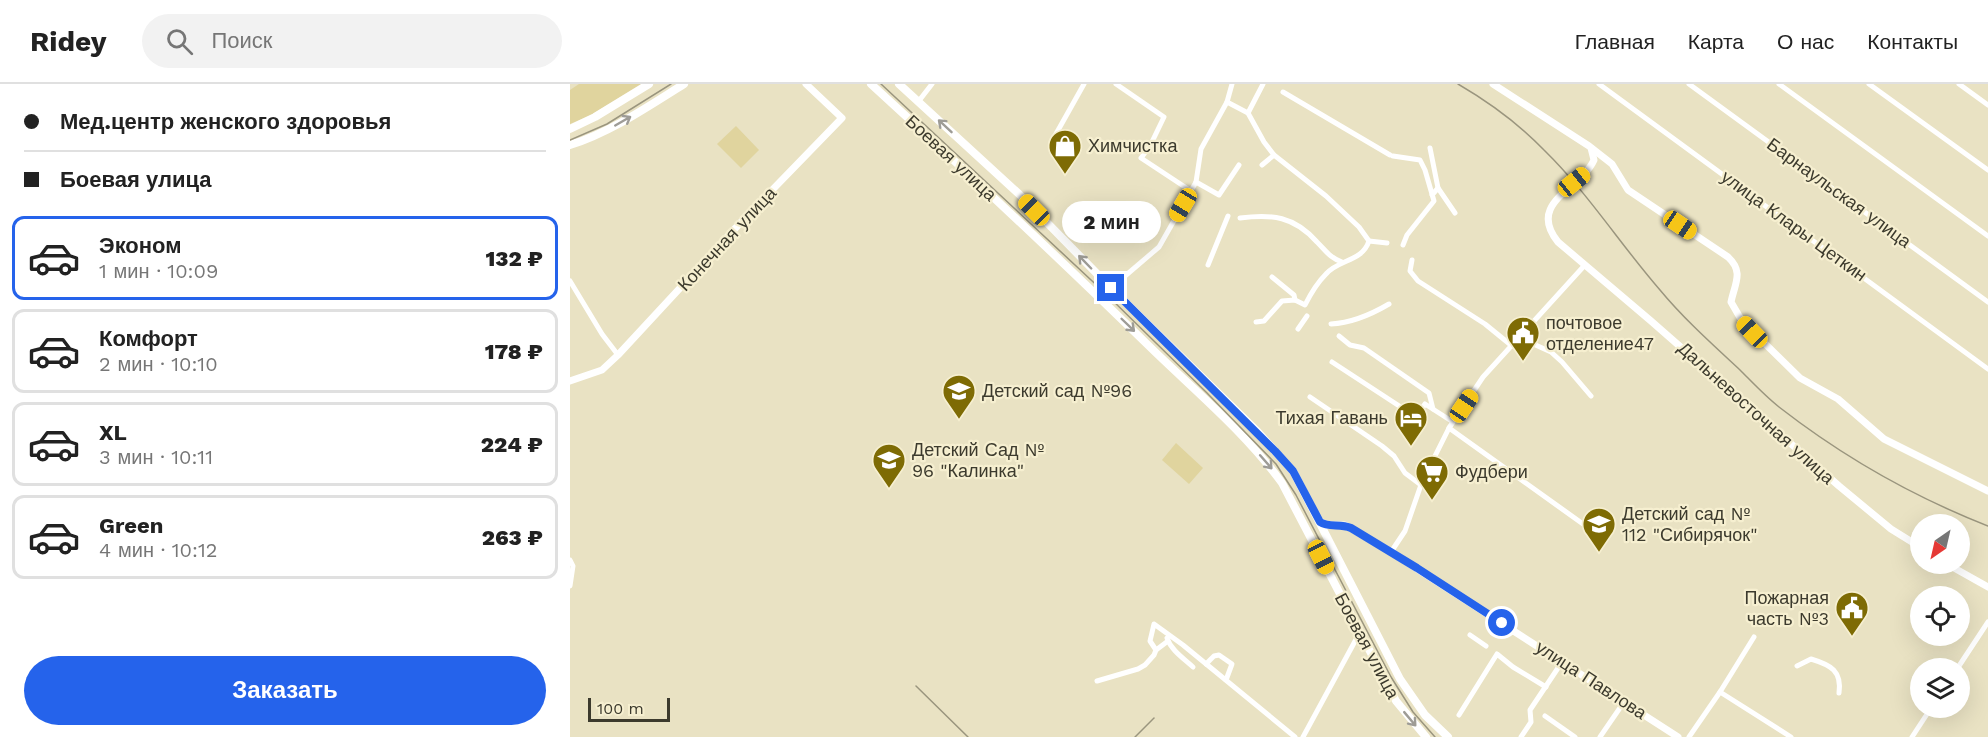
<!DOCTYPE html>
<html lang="ru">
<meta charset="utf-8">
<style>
body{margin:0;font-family:"Work Sans",sans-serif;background:#f2f2f2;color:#222;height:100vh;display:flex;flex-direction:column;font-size:22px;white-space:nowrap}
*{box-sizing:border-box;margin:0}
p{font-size:20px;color:#767676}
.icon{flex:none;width:33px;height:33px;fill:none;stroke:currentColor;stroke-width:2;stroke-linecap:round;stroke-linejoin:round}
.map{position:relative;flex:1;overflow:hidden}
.sheet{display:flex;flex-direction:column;background:#fff;width:570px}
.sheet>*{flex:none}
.hud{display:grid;align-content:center;height:132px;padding:0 24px;background:#fff}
.needle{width:39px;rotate:214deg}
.fabs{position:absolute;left:1340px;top:430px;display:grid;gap:12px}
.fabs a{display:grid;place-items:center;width:60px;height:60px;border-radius:50%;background:#fff;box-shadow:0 6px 24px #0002;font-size:30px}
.scale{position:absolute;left:18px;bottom:15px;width:82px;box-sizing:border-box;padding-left:6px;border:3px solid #3c3a2d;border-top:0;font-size:16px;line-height:21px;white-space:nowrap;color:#3c3a2d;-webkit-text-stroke:4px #f6efd0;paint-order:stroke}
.end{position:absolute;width:27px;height:27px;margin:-14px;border:8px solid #2563eb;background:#fff;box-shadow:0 0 0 3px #fff}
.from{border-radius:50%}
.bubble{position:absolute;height:42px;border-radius:21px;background:#fff;box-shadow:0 6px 24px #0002;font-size:20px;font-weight:800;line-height:42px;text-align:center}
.car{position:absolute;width:18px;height:36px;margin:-18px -9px;border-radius:8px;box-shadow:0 0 4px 2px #0007;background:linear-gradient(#f5c518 24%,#345 0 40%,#f5c518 0 76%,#345 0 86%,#f5c518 0)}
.hud b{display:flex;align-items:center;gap:21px;height:57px;font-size:22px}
.hud b+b{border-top:2px solid #e0e0e0}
.hud i{width:15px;height:15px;background:#222}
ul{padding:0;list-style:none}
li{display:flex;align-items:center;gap:18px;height:84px;margin:0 12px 9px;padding:0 12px;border:3px solid #e0e0e0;border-radius:12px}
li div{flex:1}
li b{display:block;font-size:22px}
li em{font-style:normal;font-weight:800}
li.active{border-color:#2563eb}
li>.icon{width:54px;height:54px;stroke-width:1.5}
.action{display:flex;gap:12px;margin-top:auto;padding:12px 24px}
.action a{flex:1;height:69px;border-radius:36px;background:#2563eb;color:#fff;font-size:24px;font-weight:800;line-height:69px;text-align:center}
header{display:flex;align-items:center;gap:36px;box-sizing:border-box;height:84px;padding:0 30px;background:#fff;border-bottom:2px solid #e0e0e0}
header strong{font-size:28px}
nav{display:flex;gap:33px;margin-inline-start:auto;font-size:21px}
.search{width:420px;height:54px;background:#f2f2f2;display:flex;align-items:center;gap:15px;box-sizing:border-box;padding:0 21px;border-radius:33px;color:#767676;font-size:22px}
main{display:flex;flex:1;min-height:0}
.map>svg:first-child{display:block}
</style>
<header>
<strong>Ridey</strong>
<div class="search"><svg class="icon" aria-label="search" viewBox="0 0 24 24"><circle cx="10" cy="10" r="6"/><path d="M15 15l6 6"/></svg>Поиск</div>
<nav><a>Главная</a><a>Карта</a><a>О нас</a><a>Контакты</a></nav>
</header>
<main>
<section class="sheet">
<div class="hud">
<b><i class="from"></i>Мед.центр женского здоровья</b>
<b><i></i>Боевая улица</b>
</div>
<ul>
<li class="active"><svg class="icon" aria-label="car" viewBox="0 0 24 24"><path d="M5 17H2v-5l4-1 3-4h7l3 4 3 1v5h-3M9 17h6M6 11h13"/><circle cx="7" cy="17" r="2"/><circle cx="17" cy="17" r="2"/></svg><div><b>Эконом</b><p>1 мин · 10:09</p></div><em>132 ₽</em></li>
<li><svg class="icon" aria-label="car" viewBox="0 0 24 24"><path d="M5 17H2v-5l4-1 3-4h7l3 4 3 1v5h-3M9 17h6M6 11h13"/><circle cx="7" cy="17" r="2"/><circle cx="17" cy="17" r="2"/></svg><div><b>Комфорт</b><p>2 мин · 10:10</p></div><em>178 ₽</em></li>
<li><svg class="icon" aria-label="car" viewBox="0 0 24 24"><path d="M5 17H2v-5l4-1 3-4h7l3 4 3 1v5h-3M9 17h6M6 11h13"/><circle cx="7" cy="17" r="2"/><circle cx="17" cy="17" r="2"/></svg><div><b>XL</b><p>3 мин · 10:11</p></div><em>224 ₽</em></li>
<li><svg class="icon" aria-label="car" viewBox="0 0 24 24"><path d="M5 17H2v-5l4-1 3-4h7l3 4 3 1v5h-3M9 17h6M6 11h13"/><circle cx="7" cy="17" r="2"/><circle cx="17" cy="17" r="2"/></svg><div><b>Green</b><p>4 мин · 10:12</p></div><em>263 ₽</em></li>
</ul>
<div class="action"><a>Заказать</a></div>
</section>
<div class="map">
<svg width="1418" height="653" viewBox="0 0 1418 653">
<rect width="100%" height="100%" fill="#e9e2c3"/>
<g fill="#e0d49e">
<path d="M 9,0 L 71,0 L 21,31 L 0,40 L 0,6 Z"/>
<path d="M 166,42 L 189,66 L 171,84 L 147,60 Z"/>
<path d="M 606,359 L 633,384 L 619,400 L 592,376 Z"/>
</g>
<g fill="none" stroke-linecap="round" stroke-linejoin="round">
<g stroke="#fff" stroke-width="5">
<path d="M 546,0 L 594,33 L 580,62 L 571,74 L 621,107"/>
<path d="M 1029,0 L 1418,285"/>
<path d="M 1119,0 L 1418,218"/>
<path d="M 1209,0 L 1418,152"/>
<path d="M 1299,0 L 1418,86"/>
<path d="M 1389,0 L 1418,21"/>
<path d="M 713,8 L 820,71"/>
<path d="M 348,18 L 362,0"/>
<path d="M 657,18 L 678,29 L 694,58 L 704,71 L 756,112 L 789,143 L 799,157 C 792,178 769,175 756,190 C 748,198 740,211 735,221 L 725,216 L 712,217 L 694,237 L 686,238"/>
<path d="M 678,29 L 693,0"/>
<path d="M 482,57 L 514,0"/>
<path d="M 860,64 L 868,104 L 862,111"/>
<path d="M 823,72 L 850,76 L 855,86 L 864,117 L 837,151 L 833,161"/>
<path d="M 692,81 L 704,71"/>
<path d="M 626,98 L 631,65 L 657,18 L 662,0"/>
<path d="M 868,104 L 885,129"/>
<path d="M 670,134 C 702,130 724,132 747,158 C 756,167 760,174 772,178"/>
<path d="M 799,157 L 817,159"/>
<path d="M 842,176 L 840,187 L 848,197 L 915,240 L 942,262"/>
<path d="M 638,181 L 658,132"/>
<path d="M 702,193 L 724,211 L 725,216"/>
<path d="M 0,197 L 32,250 L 48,271"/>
<path d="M 541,204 L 589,163 L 626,98 L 649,111 L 669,81"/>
<path d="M 761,240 C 781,239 802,230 819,220"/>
<path d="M 728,245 L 737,232"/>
<path d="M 769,252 L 780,261 L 794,264 L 859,309 L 863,325"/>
<path d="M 950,254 L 981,268 L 992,278 L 1021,312"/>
<path d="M 762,278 L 843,331 L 849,329 L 855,320 L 883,338"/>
<path d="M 740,313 L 812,362 L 824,372 L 835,389 L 851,401"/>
<path d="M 879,344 L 1013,440"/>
<path d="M 821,468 L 835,447 L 852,398 L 879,344 L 913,293 L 1014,182"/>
<path d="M 0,476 L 3,482 L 0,502"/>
<path d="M 900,551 L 916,562"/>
<path d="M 597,554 C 601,566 613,574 623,583"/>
<path d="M 586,566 L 580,557 L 584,540 L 613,561 L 725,653"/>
<path d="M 636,580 L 644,572 L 649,571 L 662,580 L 656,596"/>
<path d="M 1227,582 L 1241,575 C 1261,581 1272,587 1269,609"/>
<path d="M 1387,585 L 1418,538"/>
<path d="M 527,597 L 568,585 L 575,581 L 584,571 L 586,566 L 598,557"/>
<path d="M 1150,608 L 1221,653"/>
<path d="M 889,631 L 927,570 L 943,583 L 976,603"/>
<path d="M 975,632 L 1005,653"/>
<path d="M 733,653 L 790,548"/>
<path d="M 951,653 L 961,638 L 960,626 L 992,578"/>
<path d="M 1030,653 L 1054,618"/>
<path d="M 1119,653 L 1150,608 L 1184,553"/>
<path d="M 1342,653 L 1361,624"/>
</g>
<g stroke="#fff" stroke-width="7">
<path d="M 923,0 L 1019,62 L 1042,80 L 1058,106 L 1158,173 C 1174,188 1165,199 1161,218 L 1172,237 L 1230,294 L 1268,315 L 1314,355 L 1418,407"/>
<path d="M 1021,64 L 1024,76 C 1011,105 956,118 988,158 L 1081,237 L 1269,402 L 1321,445 L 1350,463"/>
<path d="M 0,297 L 32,286 L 48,271 L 173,136 L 272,34 L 236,0"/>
<path d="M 750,437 L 757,441 L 775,441 L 821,468 L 1108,653"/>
<path d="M 1377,480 L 1418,503"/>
</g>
<g stroke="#fff" stroke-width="8">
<path d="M 301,0 C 395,86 488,173 579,262 C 624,306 675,348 712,399 L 826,617 L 856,653"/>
<path d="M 329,0 L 449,110 L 541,204 L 686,346 L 723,387 L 830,595 L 855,631 L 878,653"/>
<path d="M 0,45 L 25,33 L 79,0"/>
<path d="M 0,61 C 41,48 77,23 114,0"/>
</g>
<g stroke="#9a957e" stroke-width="1.5">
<path d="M 311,0 L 535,209 L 637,309 L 706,380 L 726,411 L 821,593 L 843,628 L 865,653"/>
<path d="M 0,56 L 37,40 L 101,0"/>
</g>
<g stroke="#9a957e" stroke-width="1.5">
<path d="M 888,0 C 919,18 949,40 974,66 C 1018,109 1050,160 1090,206 C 1114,235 1142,260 1170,286 C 1183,299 1195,312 1209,323 C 1272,372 1344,413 1418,442"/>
<path d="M 346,602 L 398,653"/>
<path d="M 565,653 L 584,634"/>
</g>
</g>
<defs><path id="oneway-shaft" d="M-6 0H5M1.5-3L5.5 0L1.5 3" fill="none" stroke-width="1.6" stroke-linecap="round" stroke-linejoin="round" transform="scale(1.5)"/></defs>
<g stroke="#9e9c96">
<use href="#oneway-shaft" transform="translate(53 37) rotate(-30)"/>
<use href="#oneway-shaft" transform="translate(375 42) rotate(-137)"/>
<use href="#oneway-shaft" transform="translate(515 178) rotate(-134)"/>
<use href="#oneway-shaft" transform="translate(558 241) rotate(44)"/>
<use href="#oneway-shaft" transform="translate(696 378) rotate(49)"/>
<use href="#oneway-shaft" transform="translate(840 635) rotate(50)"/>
</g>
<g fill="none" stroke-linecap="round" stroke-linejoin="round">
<path stroke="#2563eb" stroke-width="8" d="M 541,204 L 705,367 L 723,387 L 750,438 C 759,444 770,439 781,444 L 847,484 L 932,539"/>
</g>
<defs>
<g id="shop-pin" transform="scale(1.725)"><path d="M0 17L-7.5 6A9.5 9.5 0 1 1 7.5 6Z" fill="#7e6b04" stroke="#f6efd0"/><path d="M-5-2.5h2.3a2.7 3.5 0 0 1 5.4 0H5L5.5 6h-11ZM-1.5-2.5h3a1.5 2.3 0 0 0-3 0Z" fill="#fff"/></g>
<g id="civic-pin" transform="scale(1.725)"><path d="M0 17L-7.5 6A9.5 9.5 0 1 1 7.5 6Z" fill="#7e6b04" stroke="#f6efd0"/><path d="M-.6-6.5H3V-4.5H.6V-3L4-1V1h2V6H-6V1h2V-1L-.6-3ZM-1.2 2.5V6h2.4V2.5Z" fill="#fff"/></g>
<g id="school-pin" transform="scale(1.725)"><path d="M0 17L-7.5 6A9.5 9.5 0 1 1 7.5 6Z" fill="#7e6b04" stroke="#f6efd0"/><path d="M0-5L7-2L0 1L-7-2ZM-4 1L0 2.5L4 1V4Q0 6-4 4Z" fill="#fff"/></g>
<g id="hotel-pin" transform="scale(1.725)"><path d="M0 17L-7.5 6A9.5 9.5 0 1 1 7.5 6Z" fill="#7e6b04" stroke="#f6efd0"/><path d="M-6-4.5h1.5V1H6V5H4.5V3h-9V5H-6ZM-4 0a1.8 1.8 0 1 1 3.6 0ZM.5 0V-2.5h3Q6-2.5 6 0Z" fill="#fff"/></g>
<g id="supermarket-pin" transform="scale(1.725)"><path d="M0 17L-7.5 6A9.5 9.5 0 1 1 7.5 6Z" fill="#7e6b04" stroke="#f6efd0"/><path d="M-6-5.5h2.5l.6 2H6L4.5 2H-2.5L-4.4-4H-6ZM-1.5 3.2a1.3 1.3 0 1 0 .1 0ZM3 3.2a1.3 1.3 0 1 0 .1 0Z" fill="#fff"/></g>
</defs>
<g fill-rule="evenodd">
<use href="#shop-pin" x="495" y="62"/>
<use href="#civic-pin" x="953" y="249"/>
<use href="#school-pin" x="389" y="307"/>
<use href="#hotel-pin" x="841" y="334"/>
<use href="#school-pin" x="319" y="376"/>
<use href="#supermarket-pin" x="862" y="388"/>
<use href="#school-pin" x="1029" y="440"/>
<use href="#civic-pin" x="1282" y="524"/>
</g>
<g text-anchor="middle" stroke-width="4.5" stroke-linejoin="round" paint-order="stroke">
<g font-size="18" fill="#3c3a2d" stroke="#f6efd0" text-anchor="start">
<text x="518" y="68">Химчистка</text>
<text x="976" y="245">почтовое<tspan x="976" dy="21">отделение47</tspan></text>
<text x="412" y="313">Детский сад №96</text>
<text x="818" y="340" text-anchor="end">Тихая Гавань</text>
<text x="342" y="372">Детский Сад №<tspan x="342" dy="21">96 "Калинка"</tspan></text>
<text x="885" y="394">Фудбери</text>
<text x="1052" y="436">Детский сад №<tspan x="1052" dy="21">112 "Сибирячок"</tspan></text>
<text x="1259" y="520" text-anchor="end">Пожарная<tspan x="1259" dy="21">часть №3</tspan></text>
</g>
<g font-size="18" fill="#3c3a2d" stroke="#f6efd0">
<text transform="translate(381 74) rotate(43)" y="6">Боевая улица</text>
<text transform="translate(1269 109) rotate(36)" y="6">Барнаульская улица</text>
<text transform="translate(1224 142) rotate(36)" y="6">улица Клары Цеткин</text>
<text transform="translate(157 155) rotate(-47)" y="6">Конечная улица</text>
<text transform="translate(1186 329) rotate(42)" y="6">Дальневосточная улица</text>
<text transform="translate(797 562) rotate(62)" y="6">Боевая улица</text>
<text transform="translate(1021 596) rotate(33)" y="6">улица Павлова</text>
</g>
</g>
</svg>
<div class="fabs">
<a><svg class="needle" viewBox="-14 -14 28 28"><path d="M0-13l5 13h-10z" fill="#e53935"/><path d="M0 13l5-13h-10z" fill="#767676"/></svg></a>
<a><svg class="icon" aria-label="locate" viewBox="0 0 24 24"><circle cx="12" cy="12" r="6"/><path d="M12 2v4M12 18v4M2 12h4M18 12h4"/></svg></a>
<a><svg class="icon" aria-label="layers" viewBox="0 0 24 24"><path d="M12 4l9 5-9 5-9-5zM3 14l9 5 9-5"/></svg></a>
</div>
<div class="scale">100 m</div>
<i class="end from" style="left:932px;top:539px"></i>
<i class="end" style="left:541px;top:204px"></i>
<div class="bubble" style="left:492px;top:117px;width:99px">2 мин</div>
<i class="car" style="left:1004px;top:98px;rotate:51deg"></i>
<i class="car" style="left:613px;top:121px;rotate:211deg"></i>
<i class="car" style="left:464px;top:126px;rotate:315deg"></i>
<i class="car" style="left:1110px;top:141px;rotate:124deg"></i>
<i class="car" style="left:1182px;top:248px;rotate:316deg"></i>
<i class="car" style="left:894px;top:322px;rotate:34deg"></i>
<i class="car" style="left:751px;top:473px;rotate:153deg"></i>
</div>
</main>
